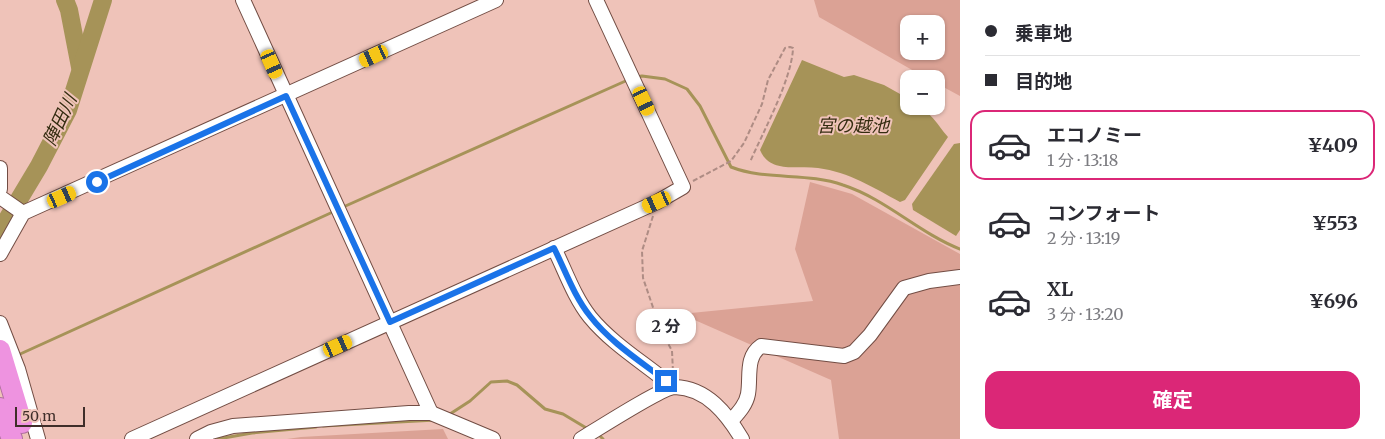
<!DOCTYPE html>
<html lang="ja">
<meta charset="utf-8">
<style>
body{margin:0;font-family:Merriweather,"Noto Sans JP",serif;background:#f2f2f3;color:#2b2b33;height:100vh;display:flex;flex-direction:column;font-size:19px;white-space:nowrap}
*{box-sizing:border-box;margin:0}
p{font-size:16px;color:#7c7c81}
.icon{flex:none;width:28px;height:28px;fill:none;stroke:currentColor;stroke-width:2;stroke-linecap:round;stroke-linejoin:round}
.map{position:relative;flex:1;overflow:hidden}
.drawer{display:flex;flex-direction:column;background:#fff;width:425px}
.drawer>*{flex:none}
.guide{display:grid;align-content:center;height:110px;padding:0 25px;background:#fff}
.buttons{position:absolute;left:900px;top:15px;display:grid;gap:10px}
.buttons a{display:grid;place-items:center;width:45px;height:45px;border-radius:10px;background:#fff;box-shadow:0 1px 4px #0004;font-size:25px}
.scale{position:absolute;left:15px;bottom:12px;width:70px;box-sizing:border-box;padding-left:5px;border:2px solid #3f2e2a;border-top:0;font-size:14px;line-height:18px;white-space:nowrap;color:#3f2e2a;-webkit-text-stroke:4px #efc3b9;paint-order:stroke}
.end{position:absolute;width:22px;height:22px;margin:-11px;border:6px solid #1a73e8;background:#fff;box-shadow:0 0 0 2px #fff}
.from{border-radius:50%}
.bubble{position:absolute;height:35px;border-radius:15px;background:#fff;box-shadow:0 1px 4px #0004;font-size:16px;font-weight:700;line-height:35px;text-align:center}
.car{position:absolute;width:15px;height:30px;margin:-15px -8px;border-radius:6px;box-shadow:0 0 4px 1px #0007;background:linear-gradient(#f5c518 24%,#345 0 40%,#f5c518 0 76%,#345 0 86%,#f5c518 0)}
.guide b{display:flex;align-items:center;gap:18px;height:48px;font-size:19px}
.guide b+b{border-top:1px solid #e1e1e2}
.guide i{width:12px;height:12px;background:#2b2b33}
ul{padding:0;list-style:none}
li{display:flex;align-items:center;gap:15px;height:70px;margin:0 10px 8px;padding:0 15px;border:2px solid transparent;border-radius:15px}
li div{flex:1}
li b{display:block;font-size:19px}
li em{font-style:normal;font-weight:700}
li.selected{border-color:#db2777}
li>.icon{width:45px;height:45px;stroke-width:1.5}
.cta{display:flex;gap:10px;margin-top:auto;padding:10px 25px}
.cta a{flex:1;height:58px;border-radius:15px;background:#db2777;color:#fff;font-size:20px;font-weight:700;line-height:58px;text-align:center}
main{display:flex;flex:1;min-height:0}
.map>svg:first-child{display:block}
</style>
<main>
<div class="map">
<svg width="960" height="439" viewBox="0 0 960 439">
<rect width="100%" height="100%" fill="#efc3b9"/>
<g fill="#dba295" fill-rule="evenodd">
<path d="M 814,0 L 960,0 L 960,96 L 936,83 L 936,79 L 928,79 L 819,17 ZM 909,24 L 936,24 L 936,51 L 909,51 Z"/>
<path d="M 810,182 L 852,194 L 960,254 L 960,439 L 839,439 L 831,380 L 681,314 L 813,301 L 795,249 Z"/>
<path d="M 443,429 L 448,439 L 287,439 L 301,437 Z"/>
</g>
<g fill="#a69358">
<path d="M 802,60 L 844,77 L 854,75 L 884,85 L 909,99 L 909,106 C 928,106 936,123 948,137 L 905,200 L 900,202 C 874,188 849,172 818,168 C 797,165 770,174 760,150 Z"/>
<path d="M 960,143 L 960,230 L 956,236 L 913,210 L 912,204 L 954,144 Z"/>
</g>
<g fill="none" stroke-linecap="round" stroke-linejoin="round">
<g stroke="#a69358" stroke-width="3">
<path d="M 636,77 L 642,76 L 665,79 L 687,89 L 700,106 L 731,167 C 767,181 807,172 843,185 C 886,199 919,233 960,249"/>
<path d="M 341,208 L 630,79"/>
<path d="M 18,355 L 335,211"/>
<path d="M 450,414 L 470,401 L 491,382 L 507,381 L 517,385 L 545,409 L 563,414 L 588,429"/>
<path d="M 323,426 L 436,420"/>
<path d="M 600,436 L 603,439"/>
<path d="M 218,439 L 252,433 L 316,427"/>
</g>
<g stroke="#a69358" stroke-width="18">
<path d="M 65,0 L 69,10 L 80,67"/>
<path d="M 0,231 L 39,166 L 68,110 L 103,0"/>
</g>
<g stroke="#724d44" stroke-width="16">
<g id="minor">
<path d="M 243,0 L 431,413"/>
<path d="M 0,168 L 0,189"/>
<path d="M 0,197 L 23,213"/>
<path d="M 554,248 C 565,270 574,297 590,317 C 613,345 646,364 673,387"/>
<path d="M 0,254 L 23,213 L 496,0"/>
<path d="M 0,323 L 18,369 L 38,439"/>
<path d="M 731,421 C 738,413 746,405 748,394 C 751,377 745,357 761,346 L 844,356 L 854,352 L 870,335 L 904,288 L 929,281 L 960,277"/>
<path d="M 132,439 L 657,202 L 683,187 L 596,0"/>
<path d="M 197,439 L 211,432 L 233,426 L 409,413 L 431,413 L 493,439"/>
<path d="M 581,439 C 596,430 663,387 675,387 C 707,388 727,414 742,439"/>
</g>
</g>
<g stroke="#b170a0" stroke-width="22">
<g id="highway">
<path d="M 0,350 L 22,423"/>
<path d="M 0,408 L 12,439"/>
</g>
</g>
<g stroke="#ae8c84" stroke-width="2" stroke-dasharray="5 2.5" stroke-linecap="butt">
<path d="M 693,181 L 731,161 L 744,143 L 762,104 L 768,80 L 785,48 L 790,47 L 793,48 C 792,79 763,132 750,162"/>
<path d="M 653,216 L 642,251 L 643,278 L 660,328 L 672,351 L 673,372"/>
</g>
<use href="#minor" stroke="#fff" stroke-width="14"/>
<use href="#highway" stroke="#ee93e0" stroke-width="20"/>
</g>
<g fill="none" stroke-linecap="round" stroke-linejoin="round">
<path stroke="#1a73e8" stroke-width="6" d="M 97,182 L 286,96 L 390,322 L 554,248 C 565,270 574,296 590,316 C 610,342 640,361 666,381"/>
</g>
<g text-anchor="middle" stroke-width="4" stroke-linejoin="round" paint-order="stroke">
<g font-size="18" font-style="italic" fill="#342c10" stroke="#efc3b9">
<text transform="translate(60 120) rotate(-65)" y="6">陣田川</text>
<text x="853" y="132">宮の越池</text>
</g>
</g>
</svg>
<div class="buttons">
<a>+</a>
<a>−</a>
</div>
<div class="scale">50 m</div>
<i class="end from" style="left:97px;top:182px"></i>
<i class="end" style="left:666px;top:381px"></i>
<div class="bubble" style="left:636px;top:309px;width:60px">2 分</div>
<i class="car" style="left:374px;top:56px;rotate:245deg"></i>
<i class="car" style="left:272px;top:64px;rotate:156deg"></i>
<i class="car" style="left:644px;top:101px;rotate:155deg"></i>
<i class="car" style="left:62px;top:197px;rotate:66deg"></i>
<i class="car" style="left:657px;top:202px;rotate:246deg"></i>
<i class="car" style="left:338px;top:346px;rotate:66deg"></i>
</div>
<section class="drawer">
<div class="guide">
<b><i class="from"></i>乗車地</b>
<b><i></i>目的地</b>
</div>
<ul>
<li class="selected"><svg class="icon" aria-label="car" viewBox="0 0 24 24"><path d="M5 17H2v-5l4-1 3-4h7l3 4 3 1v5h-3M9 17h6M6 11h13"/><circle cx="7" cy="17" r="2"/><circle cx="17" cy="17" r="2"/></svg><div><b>エコノミー</b><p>1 分 · 13:18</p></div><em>¥409</em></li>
<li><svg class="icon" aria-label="car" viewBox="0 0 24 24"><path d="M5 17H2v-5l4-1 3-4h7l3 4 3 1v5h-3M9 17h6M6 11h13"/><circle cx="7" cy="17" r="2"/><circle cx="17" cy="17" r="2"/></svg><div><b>コンフォート</b><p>2 分 · 13:19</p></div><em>¥553</em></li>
<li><svg class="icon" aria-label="car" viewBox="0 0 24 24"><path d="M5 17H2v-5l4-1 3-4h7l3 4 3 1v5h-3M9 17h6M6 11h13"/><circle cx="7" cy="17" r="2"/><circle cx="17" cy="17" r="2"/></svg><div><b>XL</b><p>3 分 · 13:20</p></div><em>¥696</em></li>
</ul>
<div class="cta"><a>確定</a></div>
</section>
</main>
